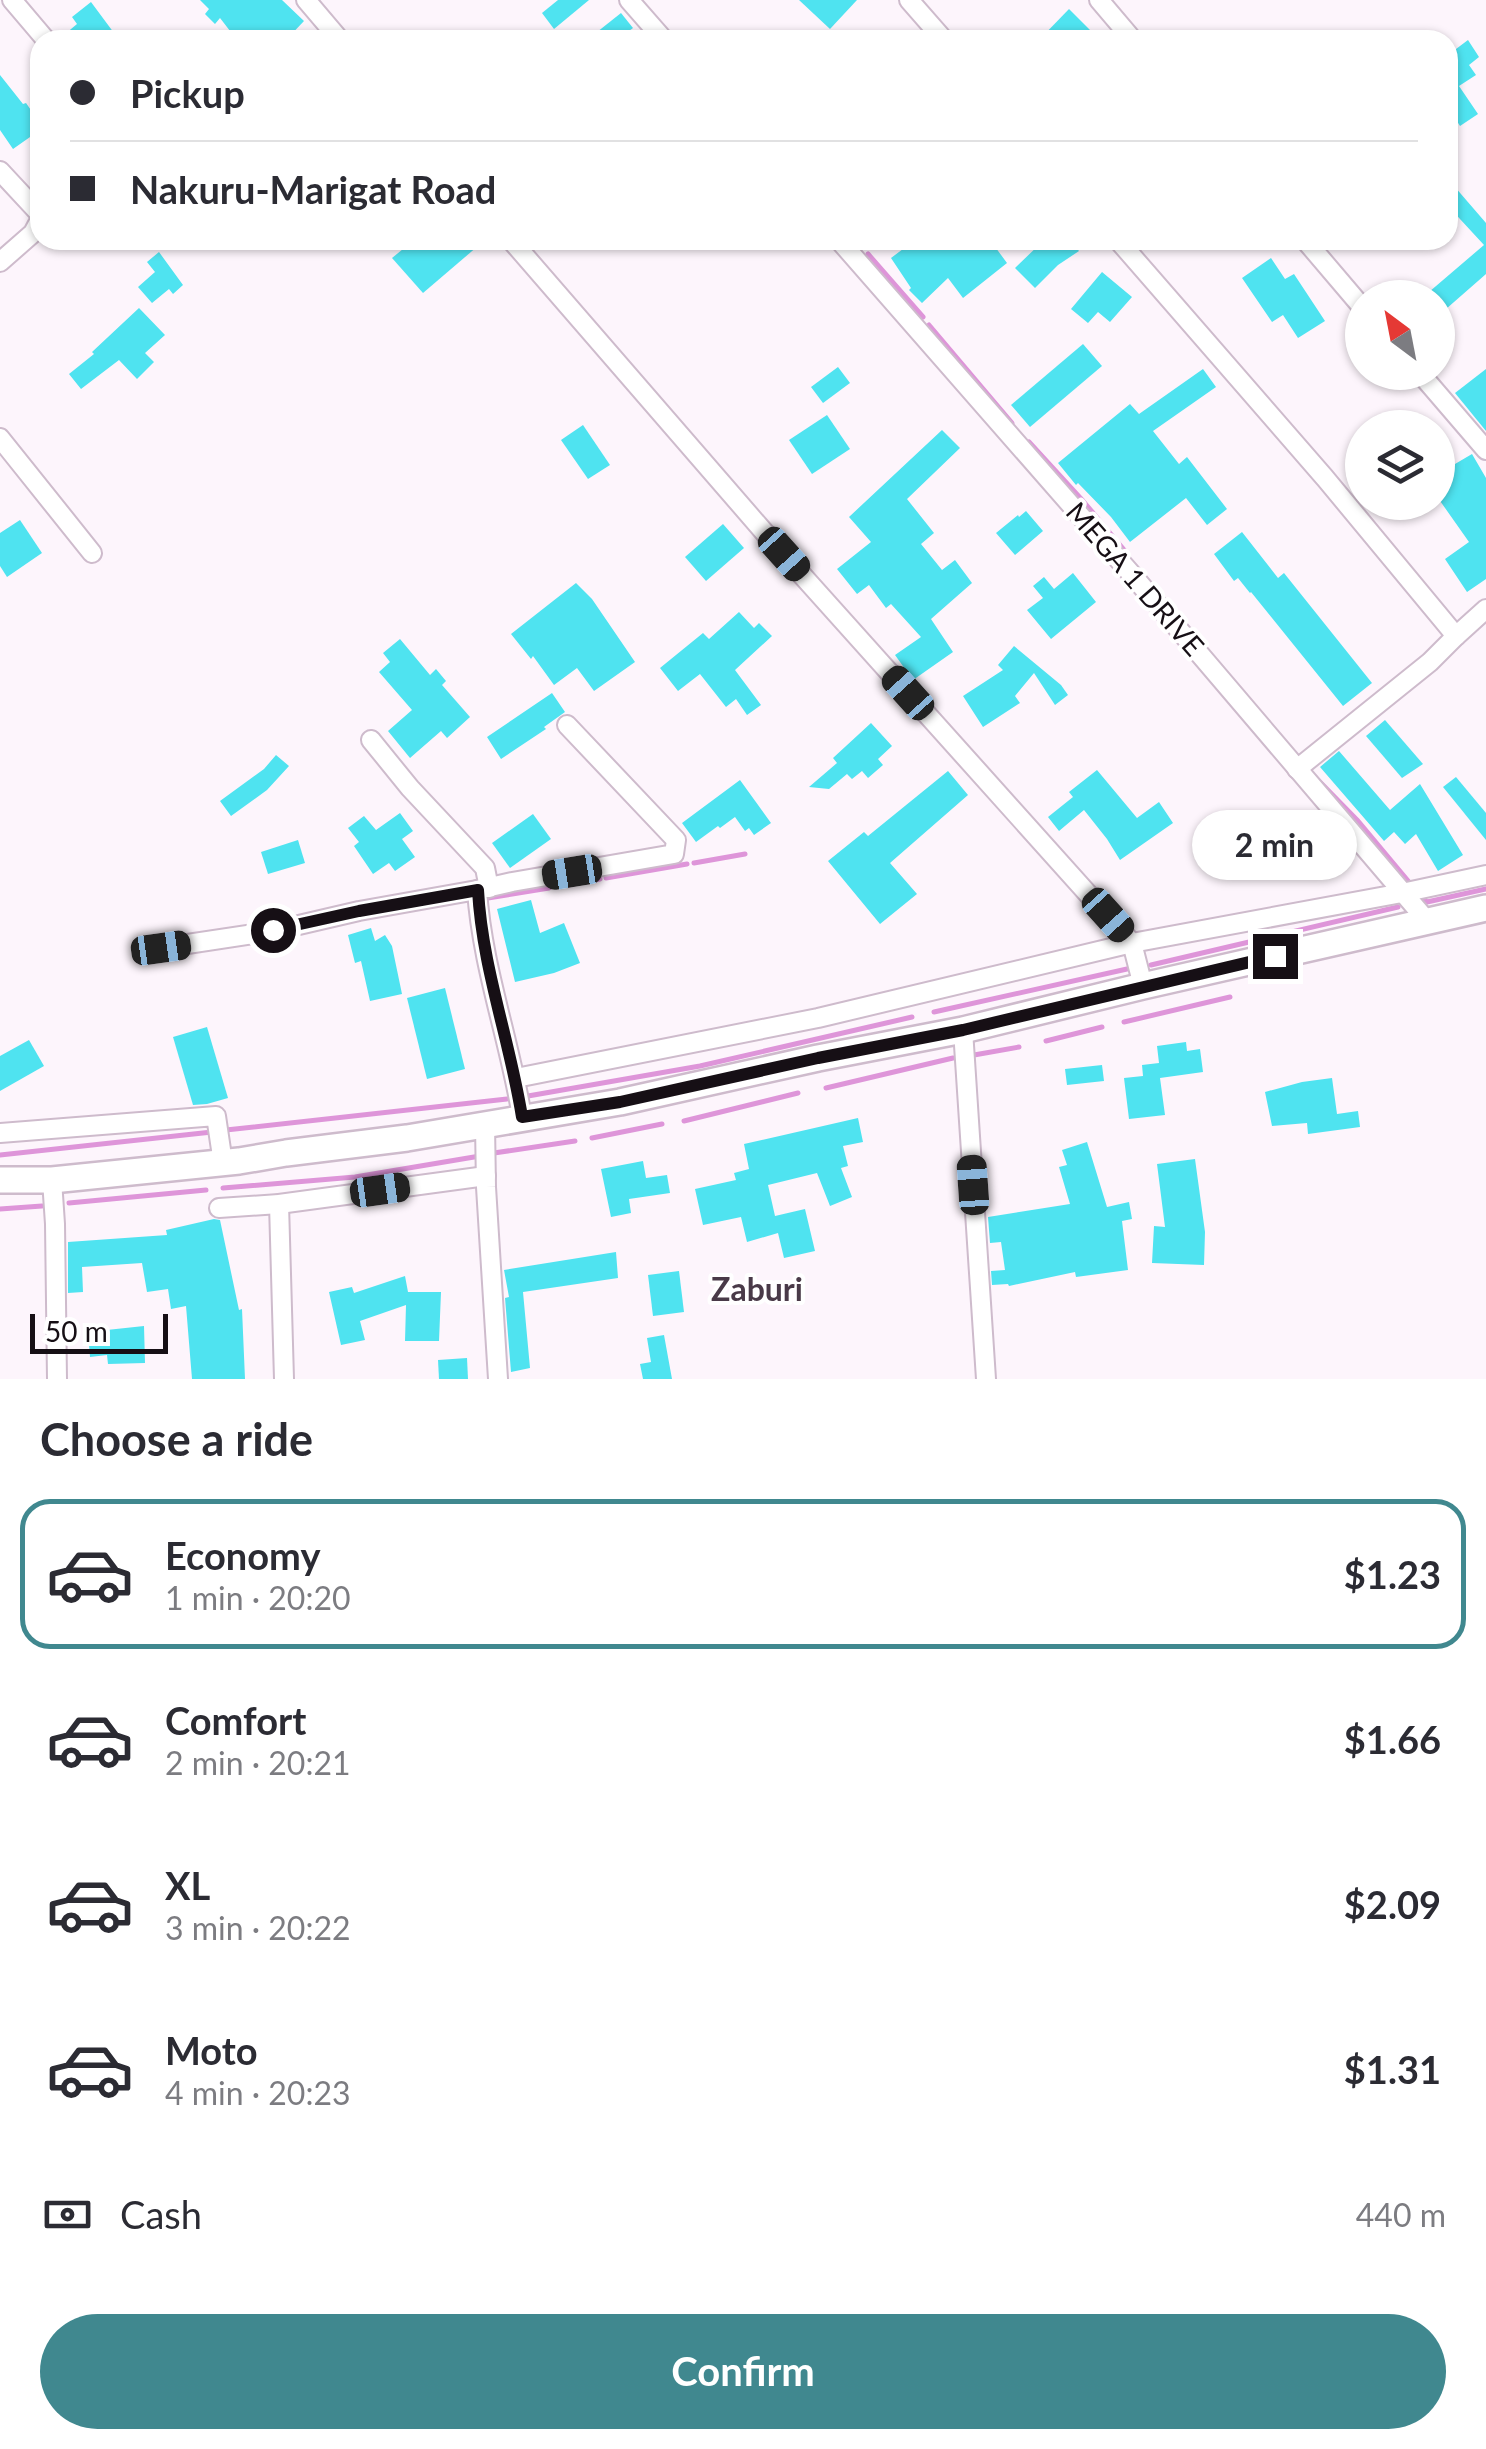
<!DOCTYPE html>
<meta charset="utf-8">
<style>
body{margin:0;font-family:Lato,sans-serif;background:#f2f2f3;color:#2b2b33;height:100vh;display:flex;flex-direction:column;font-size:38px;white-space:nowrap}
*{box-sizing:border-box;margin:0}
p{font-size:32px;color:#7c7c81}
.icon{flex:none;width:55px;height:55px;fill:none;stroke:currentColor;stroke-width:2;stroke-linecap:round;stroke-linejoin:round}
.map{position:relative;height:1379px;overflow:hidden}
.side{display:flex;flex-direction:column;background:#fff;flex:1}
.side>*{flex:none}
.hud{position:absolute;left:30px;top:30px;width:1428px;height:220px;border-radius:30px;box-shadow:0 2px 8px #0004;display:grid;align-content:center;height:220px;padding:0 40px;background:#fff}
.needle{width:65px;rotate:328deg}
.tools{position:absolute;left:1345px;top:280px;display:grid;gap:20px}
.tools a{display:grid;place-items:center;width:110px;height:110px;border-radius:50%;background:#fff;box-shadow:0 2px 8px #0004;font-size:50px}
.scale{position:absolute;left:30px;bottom:25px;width:138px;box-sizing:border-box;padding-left:10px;border:5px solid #160f15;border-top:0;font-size:28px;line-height:35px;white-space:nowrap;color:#160f15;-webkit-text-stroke:8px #fff;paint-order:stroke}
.end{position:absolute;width:45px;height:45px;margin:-22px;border:12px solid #160f15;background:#fff;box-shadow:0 0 0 5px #fff}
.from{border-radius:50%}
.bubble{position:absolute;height:70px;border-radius:35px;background:#fff;box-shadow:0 2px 8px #0004;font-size:32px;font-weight:700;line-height:70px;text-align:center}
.car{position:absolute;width:30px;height:60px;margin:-30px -15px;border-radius:12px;box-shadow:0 0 8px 2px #0007;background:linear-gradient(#222 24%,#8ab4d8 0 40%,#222 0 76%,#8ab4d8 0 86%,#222 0)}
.hud b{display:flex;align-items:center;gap:35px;height:95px;font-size:38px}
.hud b+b{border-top:2px solid #e1e1e2}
.hud i{width:25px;height:25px;background:#2b2b33}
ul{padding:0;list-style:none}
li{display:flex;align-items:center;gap:30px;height:150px;margin:0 20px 15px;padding:0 20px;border:5px solid transparent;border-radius:30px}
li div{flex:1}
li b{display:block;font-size:38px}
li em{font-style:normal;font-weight:700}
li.current{border-color:#40888f}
li>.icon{width:90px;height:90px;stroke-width:1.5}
h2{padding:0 40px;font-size:45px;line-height:120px}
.pay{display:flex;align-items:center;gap:25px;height:110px;padding:0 40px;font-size:38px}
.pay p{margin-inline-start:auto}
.button{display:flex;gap:20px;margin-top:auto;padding:20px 40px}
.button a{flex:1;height:115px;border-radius:60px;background:#40888f;color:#fff;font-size:40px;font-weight:700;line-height:115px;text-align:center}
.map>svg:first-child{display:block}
</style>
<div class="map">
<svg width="1486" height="1379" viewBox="0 0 1486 1379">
<rect width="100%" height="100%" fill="#fdf5fc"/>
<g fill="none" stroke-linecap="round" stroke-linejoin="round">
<g stroke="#de95d9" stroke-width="5">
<path d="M 868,254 L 923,317"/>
<path d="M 929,325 L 1012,423"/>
<path d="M 1029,442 L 1083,501 L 1125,551"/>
<path d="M 1315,777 L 1358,821 L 1409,882"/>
<path d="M 694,863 L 745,854"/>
<path d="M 606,878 L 687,864"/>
<path d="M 568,885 L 600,879"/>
<path d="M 1419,894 L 1427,902 L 1486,889"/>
<path d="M 488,898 L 549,888"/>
<path d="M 1151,965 L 1398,907"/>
<path d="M 934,1012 L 1127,969"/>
<path d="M 1124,1022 L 1230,997"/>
<path d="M 1046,1041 L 1102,1027"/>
<path d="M 974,1055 L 1019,1047"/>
<path d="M 826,1088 L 953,1058"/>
<path d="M 528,1096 L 700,1066 L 912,1017"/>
<path d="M 684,1121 L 798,1093"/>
<path d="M 226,1130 L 507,1099"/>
<path d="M 592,1138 L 662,1124"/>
<path d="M 494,1153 L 575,1141"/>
<path d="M 0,1155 L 212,1132"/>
<path d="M 223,1188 L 355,1177 L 480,1156"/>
<path d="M 69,1203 L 206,1190"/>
<path d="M 0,1209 L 42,1206"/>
</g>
</g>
<g fill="#4fe3f0">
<path d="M 200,0 L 282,0 L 304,21 L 286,40 L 237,40 L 220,18 L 215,24 L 205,14 L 209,9 Z"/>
<path d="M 558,0 L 589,0 L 554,29 L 542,13 Z"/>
<path d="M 799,0 L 857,0 L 830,29 Z"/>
<path d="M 91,2 L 114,33 L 105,40 L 58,40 L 77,24 L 72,17 Z"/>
<path d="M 1069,9 L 1092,32 L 1083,40 L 1039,40 Z"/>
<path d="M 621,13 L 633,28 L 617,40 L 587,40 Z"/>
<path d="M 1468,40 L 1479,57 L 1469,65 L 1476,75 L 1459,86 L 1478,114 L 1460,126 L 1448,107 L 1448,55 Z"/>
<path d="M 0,75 L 23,104 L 26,103 L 40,123 L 40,130 L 13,149 L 0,130 Z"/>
<path d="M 1448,179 L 1486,223 L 1486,274 L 1438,316 L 1438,298 L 1422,298 L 1484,245 L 1448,206 Z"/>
<path d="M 414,240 L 485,240 L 423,293 L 392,258 Z"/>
<path d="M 896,240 L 990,240 L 1007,263 L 963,298 L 948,278 L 922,303 L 909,290 L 911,288 L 891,258 L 903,249 Z"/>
<path d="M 1044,240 L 1070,240 L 1079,251 L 1058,265 L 1035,288 L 1015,268 Z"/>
<path d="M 159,252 L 183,285 L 173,294 L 169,289 L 152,303 L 138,287 L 155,272 L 147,262 Z"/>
<path d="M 1271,258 L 1285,279 L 1294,274 L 1325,321 L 1298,338 L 1283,315 L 1272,322 L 1242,278 Z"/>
<path d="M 1102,272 L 1132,297 L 1110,322 L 1098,312 L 1088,323 L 1071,309 Z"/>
<path d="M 139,308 L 165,335 L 145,353 L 154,362 L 137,379 L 119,360 L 81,389 L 69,374 L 94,354 L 92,352 Z"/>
<path d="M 1083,344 L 1102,366 L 1030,427 L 1011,405 Z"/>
<path d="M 838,367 L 850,383 L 823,403 L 811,387 Z"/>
<path d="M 1203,369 L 1216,387 L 1153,431 L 1179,464 L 1187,457 L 1227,509 L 1207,525 L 1186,498 L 1130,542 L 1111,517 L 1078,483 L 1076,485 L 1058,463 L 1130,404 L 1139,414 Z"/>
<path d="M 1486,369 L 1486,431 L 1455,393 Z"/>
<path d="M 827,415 L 850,449 L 812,474 L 789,440 Z"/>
<path d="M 583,425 L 610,465 L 588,479 L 561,440 Z"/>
<path d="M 942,430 L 960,448 L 907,499 L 934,533 L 921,544 L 942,570 L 955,560 L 972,583 L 931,619 L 953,652 L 913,680 L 895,655 L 921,637 L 891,604 L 886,608 L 869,585 L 857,594 L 837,569 L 871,542 L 849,517 Z"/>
<path d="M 1472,454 L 1486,478 L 1486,579 L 1467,592 L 1445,559 L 1469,542 L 1438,498 L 1438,474 Z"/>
<path d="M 1026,511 L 1043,531 L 1015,555 L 996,533 L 1018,515 L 1019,517 Z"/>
<path d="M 20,520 L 42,553 L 7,577 L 0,566 L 0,533 Z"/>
<path d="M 723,524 L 744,548 L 706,581 L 685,557 Z"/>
<path d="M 1242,532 L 1278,578 L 1284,573 L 1372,683 L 1343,706 L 1251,592 L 1250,593 L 1238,578 L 1234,581 L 1214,554 Z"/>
<path d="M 1073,573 L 1096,602 L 1051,639 L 1027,610 L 1043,598 L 1033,586 L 1044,577 L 1054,589 Z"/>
<path d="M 576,583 L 592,599 L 635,662 L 594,691 L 577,668 L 554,685 L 533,656 L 531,659 L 511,634 Z"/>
<path d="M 739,612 L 754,628 L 759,623 L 772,636 L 735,670 L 761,705 L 747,715 L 736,699 L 726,707 L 700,674 L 678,691 L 660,668 L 703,633 L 709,639 Z"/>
<path d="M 400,639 L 430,675 L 436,669 L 446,681 L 442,685 L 470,717 L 447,738 L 441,731 L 410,758 L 388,731 L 412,710 L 379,672 L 390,662 L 383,653 Z"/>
<path d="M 1014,646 L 1061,685 L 1068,695 L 1055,705 L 1034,673 L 1015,696 L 1020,703 L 983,727 L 963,696 L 1003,670 L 998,665 Z"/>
<path d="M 552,693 L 565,712 L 544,727 L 546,729 L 501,759 L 487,737 Z"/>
<path d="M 1385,720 L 1423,764 L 1402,778 L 1366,736 Z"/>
<path d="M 871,723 L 892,746 L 878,759 L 883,765 L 868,778 L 862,771 L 852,779 L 847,774 L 829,789 L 809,787 L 837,763 L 833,758 Z"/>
<path d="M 1339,751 L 1390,810 L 1420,784 L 1463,855 L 1438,871 L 1416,834 L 1405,844 L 1394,832 L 1384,841 L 1320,767 Z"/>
<path d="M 276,755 L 289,766 L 267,790 L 231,816 L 220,801 L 264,769 Z"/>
<path d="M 1097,770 L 1137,818 L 1159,802 L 1173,823 L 1120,860 L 1107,839 L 1084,810 L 1059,831 L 1048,817 L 1073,797 L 1069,792 Z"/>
<path d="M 948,771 L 968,795 L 890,863 L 917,894 L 880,924 L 828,861 L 864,832 L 868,836 Z"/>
<path d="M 1456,777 L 1486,813 L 1486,840 L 1443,787 Z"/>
<path d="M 740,780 L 771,823 L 754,835 L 749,828 L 745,831 L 735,817 L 720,828 L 718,826 L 696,842 L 682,823 Z"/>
<path d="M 400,813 L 413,831 L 402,839 L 415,857 L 395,871 L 389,863 L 373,874 L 354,846 L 359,842 L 348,828 L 364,816 L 376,830 Z"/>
<path d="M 533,814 L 551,839 L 510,868 L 492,843 Z"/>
<path d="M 298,840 L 305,863 L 268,874 L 261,852 Z"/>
<path d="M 531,900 L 540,933 L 564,923 L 580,963 L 554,973 L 515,982 L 497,909 Z"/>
<path d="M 371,928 L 375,941 L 385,935 L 392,946 L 402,994 L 370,1001 L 361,961 L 355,963 L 348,935 Z"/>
<path d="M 445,988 L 465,1069 L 427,1079 L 407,998 Z"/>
<path d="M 207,1027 L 228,1098 L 207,1104 L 193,1105 L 173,1037 Z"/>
<path d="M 29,1040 L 44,1066 L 0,1091 L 0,1056 Z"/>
<path d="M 1186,1042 L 1187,1051 L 1200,1049 L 1203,1072 L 1160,1078 L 1165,1115 L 1129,1119 L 1124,1078 L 1143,1076 L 1142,1065 L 1159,1063 L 1157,1046 Z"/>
<path d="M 1102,1065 L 1104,1081 L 1067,1085 L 1065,1069 Z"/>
<path d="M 1332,1078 L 1337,1114 L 1358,1111 L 1360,1127 L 1308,1134 L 1307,1123 L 1272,1126 L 1265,1092 L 1302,1082 Z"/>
<path d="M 858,1118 L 863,1142 L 843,1146 L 848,1166 L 841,1168 L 852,1197 L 830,1206 L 817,1173 L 768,1185 L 775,1216 L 805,1209 L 815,1251 L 784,1258 L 778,1233 L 747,1242 L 741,1217 L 703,1225 L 695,1189 L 736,1180 L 734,1173 L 749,1169 L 744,1144 Z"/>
<path d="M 1087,1142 L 1107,1207 L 1129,1202 L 1132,1219 L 1122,1221 L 1128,1270 L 1076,1277 L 1075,1272 L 1009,1286 L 1008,1284 L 992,1285 L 991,1271 L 1005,1270 L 1001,1242 L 990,1243 L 988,1217 L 1070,1204 L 1059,1167 L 1067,1165 L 1062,1150 Z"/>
<path d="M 1195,1159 L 1205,1232 L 1204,1265 L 1152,1263 L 1154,1226 L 1165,1227 L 1157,1164 Z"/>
<path d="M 643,1161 L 646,1178 L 667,1175 L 670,1193 L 629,1199 L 631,1213 L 611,1217 L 601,1169 Z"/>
<path d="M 214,1219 L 220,1220 L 239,1310 L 242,1309 L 245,1379 L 192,1379 L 186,1306 L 171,1309 L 168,1289 L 147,1292 L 142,1263 L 82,1267 L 83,1292 L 68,1293 L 68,1242 L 167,1235 L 166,1230 Z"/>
<path d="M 616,1252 L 618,1278 L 523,1292 L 530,1368 L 511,1372 L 505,1298 L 509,1297 L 504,1270 Z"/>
<path d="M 679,1271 L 684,1312 L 653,1316 L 648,1275 Z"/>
<path d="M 405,1276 L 408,1292 L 441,1292 L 439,1341 L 405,1341 L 406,1305 L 360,1321 L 365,1340 L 341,1345 L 329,1292 L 352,1287 L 354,1293 Z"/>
<path d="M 144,1326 L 145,1363 L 108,1364 L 107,1355 L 90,1357 L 88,1332 Z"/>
<path d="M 664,1335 L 672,1379 L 643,1379 L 640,1364 L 651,1362 L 647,1338 Z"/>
<path d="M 467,1358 L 468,1379 L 439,1379 L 438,1360 Z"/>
</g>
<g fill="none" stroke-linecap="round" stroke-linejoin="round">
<g stroke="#cebbcc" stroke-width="22">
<g id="minor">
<path d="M 12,0 L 46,40"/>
<path d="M 306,0 L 340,40"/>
<path d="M 629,0 L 664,40"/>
<path d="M 909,0 L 944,40"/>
<path d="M 1099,0 L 1133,40"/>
<path d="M 0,171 L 40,214"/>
<path d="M 511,240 L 784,555 L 1132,943 L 1143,986"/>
<path d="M 839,240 L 1134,577 L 1428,922"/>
<path d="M 1118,240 L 1325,478 L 1456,636 L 1430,662 L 1297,769"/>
<path d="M 1305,240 L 1362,307"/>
<path d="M 0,262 L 33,233 L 40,220"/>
<path d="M 1419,372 L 1486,450"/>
<path d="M 0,438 L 92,553"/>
<path d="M 1456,636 L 1486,609"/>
<path d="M 371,740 L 410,788 L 485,868 L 489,888"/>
<path d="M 161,948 L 273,931 L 359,911 L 477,890"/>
<path d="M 963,1030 L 986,1379"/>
<path d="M 516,1078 L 818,1018 L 1132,943 L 1402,893 L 1486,875"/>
<path d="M 522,1117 C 510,1041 482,967 477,890 L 512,882 L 674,854 L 676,840 L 567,725"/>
<path d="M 485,1125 L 486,1187 L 498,1379"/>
<path d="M 0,1133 L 216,1116 L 223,1163"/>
<path d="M 52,1180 L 55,1224 L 57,1379"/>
<path d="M 279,1204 L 284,1379"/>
<path d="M 219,1208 L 279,1204 L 486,1176"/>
</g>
</g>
<g stroke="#cebbcc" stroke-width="30">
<path id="primary" d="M 0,1180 L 52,1180 L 239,1161 L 286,1153 L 407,1138 L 620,1102 L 818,1058 L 963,1030 L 1143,986 L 1486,908"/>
</g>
<use href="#minor" stroke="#fff" stroke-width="18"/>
<use href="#primary" stroke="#fff" stroke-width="25"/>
</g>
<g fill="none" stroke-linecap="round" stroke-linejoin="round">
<path stroke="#160f15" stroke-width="12" d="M 273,930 L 359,911 L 478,890 C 482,967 510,1041 522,1117 L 620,1102 L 818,1058 L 963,1030 L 1275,956"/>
</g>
<g text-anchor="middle" stroke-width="8" stroke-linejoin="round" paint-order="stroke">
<g font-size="28" fill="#160f15" stroke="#fff">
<text transform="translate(1135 579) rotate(49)" y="10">MEGA 1 DRIVE</text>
</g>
<g font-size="32" font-weight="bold" fill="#493a48" stroke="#fff">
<text x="757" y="1301">Zaburi</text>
</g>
</g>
</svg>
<div class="tools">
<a><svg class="needle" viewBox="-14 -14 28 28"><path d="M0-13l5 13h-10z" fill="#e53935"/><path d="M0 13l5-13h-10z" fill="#7c7c81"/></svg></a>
<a><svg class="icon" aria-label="layers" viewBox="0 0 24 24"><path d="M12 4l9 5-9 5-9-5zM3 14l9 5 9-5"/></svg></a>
</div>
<div class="scale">50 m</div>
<i class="end from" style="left:273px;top:930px"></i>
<i class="end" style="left:1275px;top:956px"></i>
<div class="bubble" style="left:1192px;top:810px;width:165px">2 min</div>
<i class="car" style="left:784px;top:554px;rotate:138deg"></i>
<i class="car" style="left:908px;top:693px;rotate:318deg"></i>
<i class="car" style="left:572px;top:872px;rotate:261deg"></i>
<i class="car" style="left:1108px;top:915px;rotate:138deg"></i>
<i class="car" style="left:161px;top:948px;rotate:82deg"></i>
<i class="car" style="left:973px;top:1185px;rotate:356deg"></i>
<i class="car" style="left:380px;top:1190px;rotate:82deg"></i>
<div class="hud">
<b><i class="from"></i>Pickup</b>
<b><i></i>Nakuru-Marigat Road</b>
</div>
</div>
<section class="side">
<h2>Choose a ride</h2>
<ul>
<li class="current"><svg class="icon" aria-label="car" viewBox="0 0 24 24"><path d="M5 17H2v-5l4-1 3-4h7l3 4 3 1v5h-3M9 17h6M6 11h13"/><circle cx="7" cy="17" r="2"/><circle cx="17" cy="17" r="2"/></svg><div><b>Economy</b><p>1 min · 20:20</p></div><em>$1.23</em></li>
<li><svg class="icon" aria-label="car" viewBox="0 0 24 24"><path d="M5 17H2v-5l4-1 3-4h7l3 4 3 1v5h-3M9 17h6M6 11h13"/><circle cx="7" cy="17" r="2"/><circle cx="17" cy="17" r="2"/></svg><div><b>Comfort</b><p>2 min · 20:21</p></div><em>$1.66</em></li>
<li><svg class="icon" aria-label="car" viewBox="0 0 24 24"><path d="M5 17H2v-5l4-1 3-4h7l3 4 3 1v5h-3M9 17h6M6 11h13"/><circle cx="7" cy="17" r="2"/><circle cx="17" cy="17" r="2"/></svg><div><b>XL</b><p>3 min · 20:22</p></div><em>$2.09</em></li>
<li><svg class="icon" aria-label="car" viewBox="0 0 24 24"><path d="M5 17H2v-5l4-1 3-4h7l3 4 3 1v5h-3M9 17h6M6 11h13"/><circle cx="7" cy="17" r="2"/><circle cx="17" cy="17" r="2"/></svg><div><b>Moto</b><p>4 min · 20:23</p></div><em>$1.31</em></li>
</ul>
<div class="pay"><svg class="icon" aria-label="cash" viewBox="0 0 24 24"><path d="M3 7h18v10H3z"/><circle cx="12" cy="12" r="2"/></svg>Cash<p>440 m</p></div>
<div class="button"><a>Confirm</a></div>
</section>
